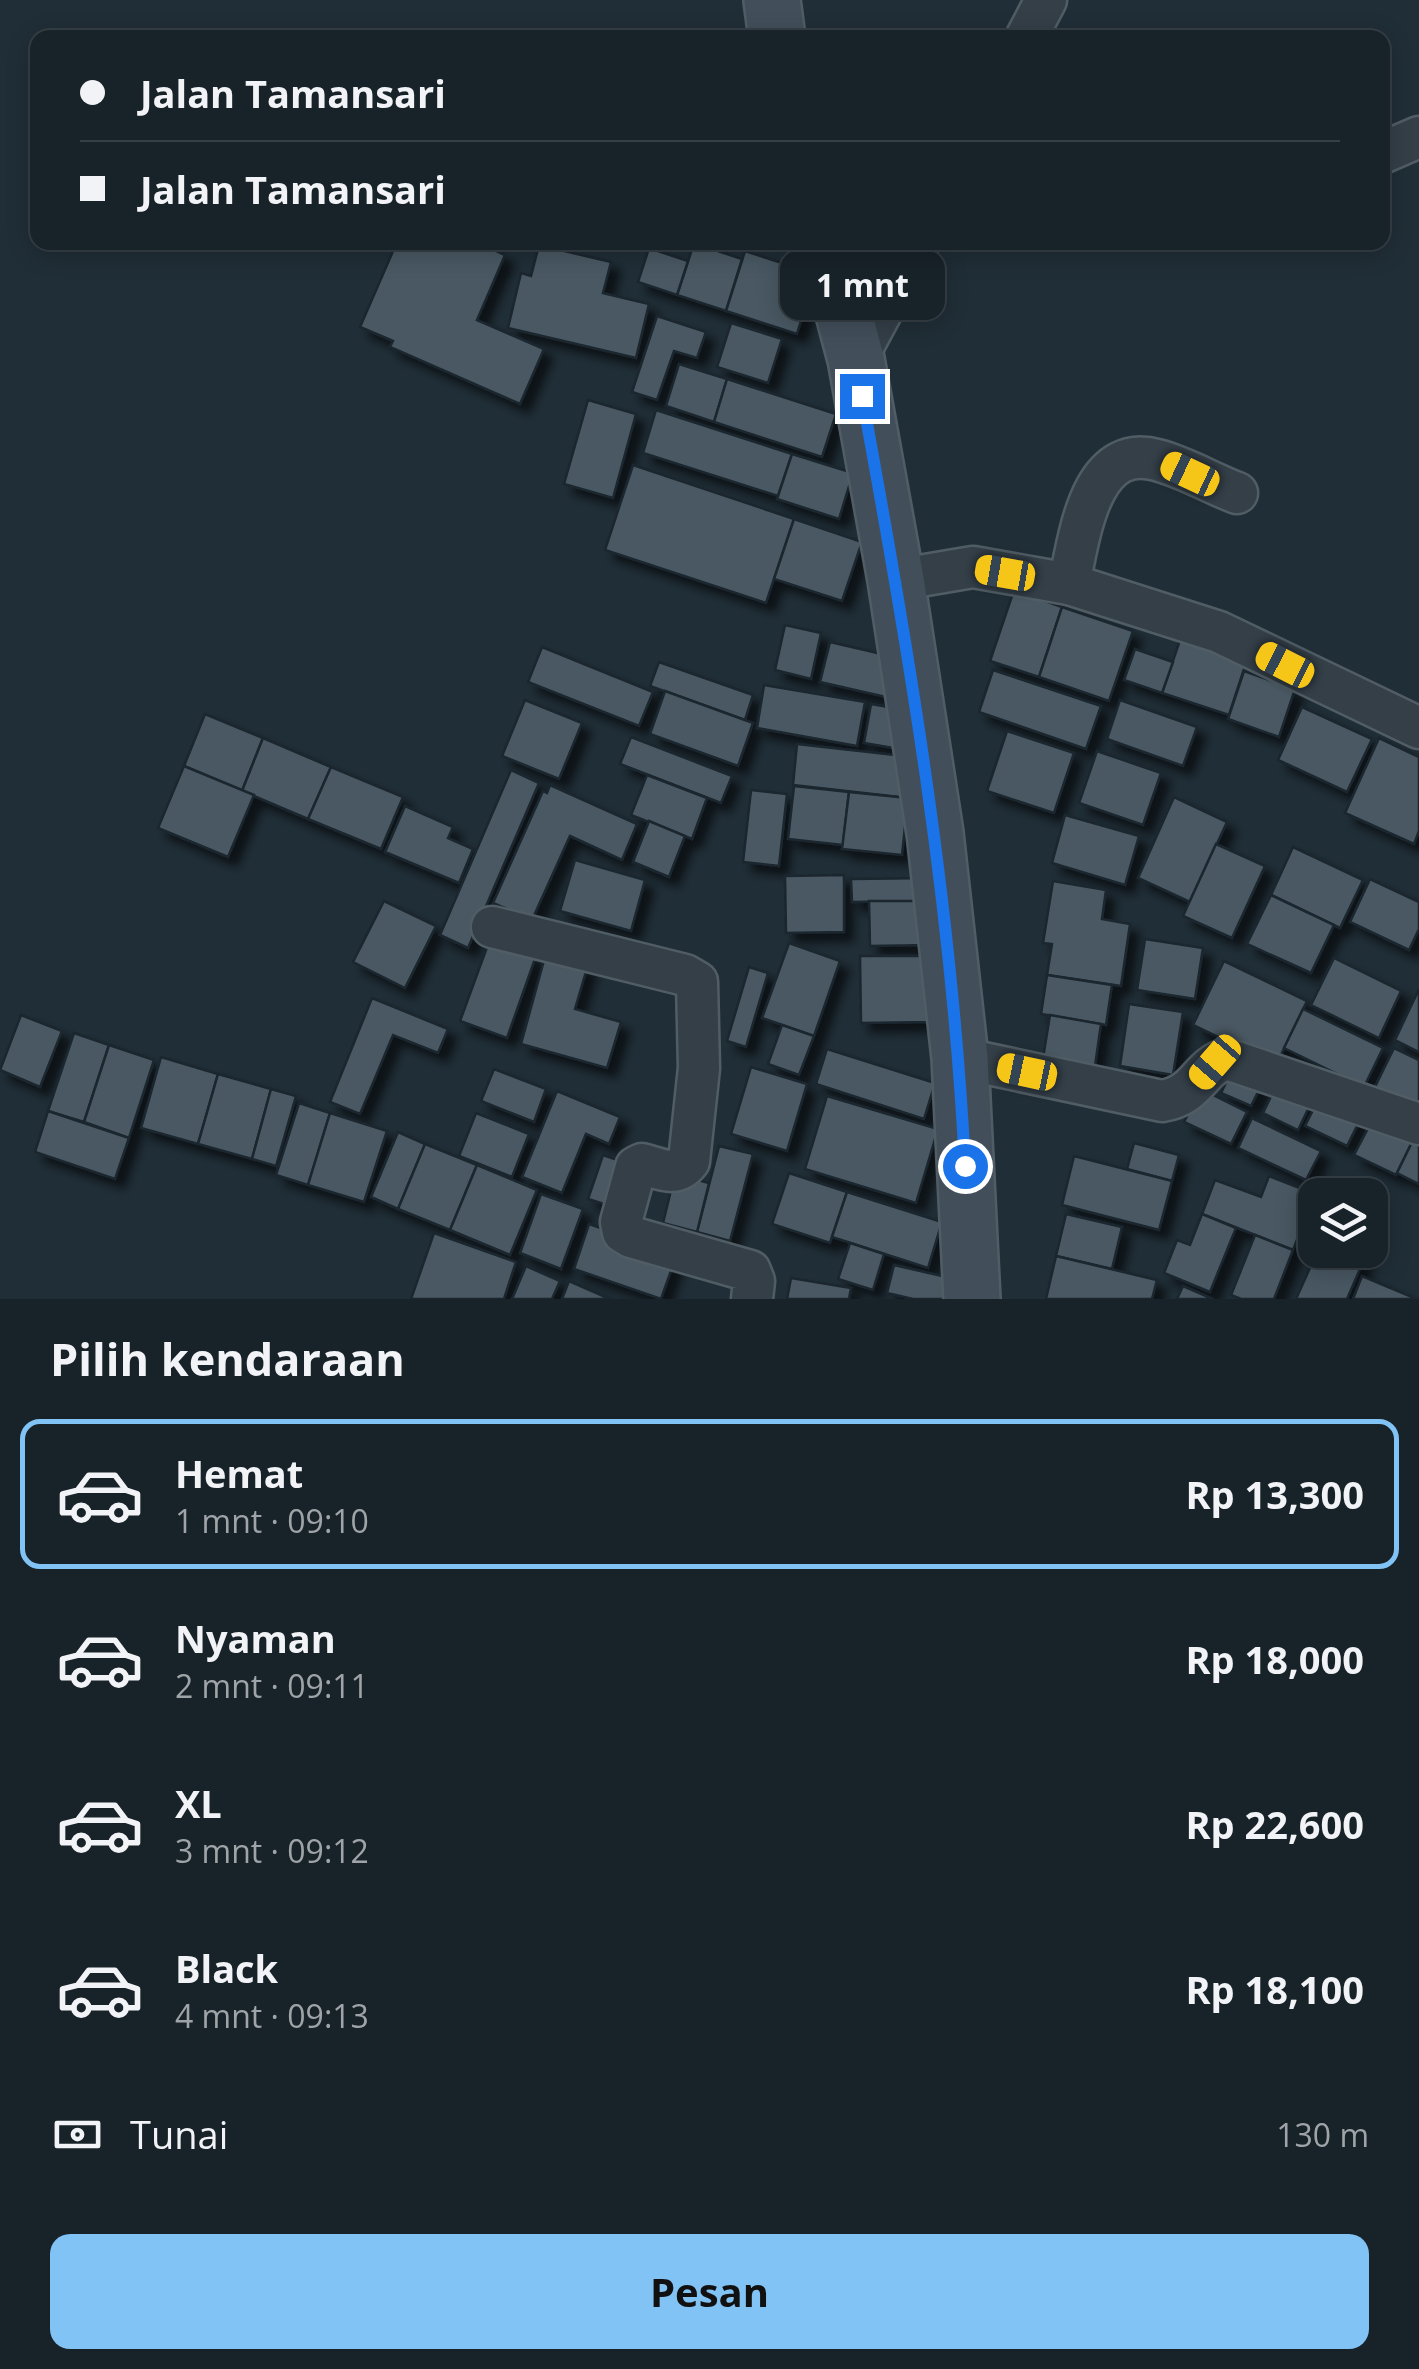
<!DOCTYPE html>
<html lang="id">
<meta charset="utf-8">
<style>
body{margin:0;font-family:"Open Sans",sans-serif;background:#252f35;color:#f1f3f6;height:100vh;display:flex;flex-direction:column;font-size:38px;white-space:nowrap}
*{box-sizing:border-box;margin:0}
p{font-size:32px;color:#9fa4a8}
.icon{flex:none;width:55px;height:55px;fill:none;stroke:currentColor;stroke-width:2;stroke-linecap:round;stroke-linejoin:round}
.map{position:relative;height:1299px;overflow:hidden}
.details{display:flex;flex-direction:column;background:#182229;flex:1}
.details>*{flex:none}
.top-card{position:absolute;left:30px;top:30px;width:1360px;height:220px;border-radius:20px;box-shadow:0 5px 25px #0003,0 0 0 2px #363f46;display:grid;align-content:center;height:220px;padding:0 50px;background:#182229}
.fabs{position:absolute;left:1298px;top:1178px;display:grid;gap:20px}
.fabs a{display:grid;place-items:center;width:90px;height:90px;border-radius:20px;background:#182229;box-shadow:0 5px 25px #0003,0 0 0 2px #363f46;font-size:50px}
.end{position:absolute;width:45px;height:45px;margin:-22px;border:12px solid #1a73e8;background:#fff;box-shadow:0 0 0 5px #fff}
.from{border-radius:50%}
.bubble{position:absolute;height:70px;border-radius:20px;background:#182229;box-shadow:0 5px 25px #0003,0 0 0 2px #363f46;font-size:32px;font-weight:700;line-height:70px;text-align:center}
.car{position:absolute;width:30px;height:60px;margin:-30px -15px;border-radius:12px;box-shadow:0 0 8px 2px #0007;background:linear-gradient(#f5c518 24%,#345 0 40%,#f5c518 0 76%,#345 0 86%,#f5c518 0)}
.top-card b{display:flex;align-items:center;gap:35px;height:95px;font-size:38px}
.top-card b+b{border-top:2px solid #363f46}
.top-card i{width:25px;height:25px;background:#f1f3f6}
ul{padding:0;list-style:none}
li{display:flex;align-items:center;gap:30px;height:150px;margin:0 20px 15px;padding:0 30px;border:5px solid transparent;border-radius:20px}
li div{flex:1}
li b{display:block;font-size:38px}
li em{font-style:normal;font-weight:700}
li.active{border-color:#82c3f6}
li>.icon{width:90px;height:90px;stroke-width:1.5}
h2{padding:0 50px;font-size:45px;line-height:120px}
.pay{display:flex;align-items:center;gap:25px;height:110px;padding:0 50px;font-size:38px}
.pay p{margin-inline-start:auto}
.button{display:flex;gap:20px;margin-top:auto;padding:20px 50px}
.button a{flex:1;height:115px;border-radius:20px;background:#82c3f6;color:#111;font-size:40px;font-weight:700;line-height:115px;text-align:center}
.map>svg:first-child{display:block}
</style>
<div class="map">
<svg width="1419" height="1299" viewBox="0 0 1419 1299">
<defs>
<filter id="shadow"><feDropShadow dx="9" dy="9" stdDeviation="5" flood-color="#0009"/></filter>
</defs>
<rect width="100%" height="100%" fill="#202e37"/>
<g fill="#485963" stroke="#1b262e" stroke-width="2.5" filter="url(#shadow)">
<path d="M 397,242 L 477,242 L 505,255 L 477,320 L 544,349 L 520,404 L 390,347 L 393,341 L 360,327 Z"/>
<path d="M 694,243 L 742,259 L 726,311 L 677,295 Z"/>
<path d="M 539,245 L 611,262 L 603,293 L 649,304 L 636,358 L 508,328 L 521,273 L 531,276 Z"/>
<path d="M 649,248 L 688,261 L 677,295 L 638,282 Z"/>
<path d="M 745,251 L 816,274 L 797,334 L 726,311 Z"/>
<path d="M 657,316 L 706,332 L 697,358 L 674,351 L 657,400 L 632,392 Z"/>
<path d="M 731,323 L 782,339 L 768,383 L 717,367 Z"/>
<path d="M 679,364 L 727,379 L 714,422 L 666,406 Z"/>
<path d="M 727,379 L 836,414 L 822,457 L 714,422 Z"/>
<path d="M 588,400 L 636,414 L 613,498 L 564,484 Z"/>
<path d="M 656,410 L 792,454 L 778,496 L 643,453 Z"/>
<path d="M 792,454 L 853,473 L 839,519 L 777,499 Z"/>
<path d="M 633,465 L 794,519 L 766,603 L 605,550 Z"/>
<path d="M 794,519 L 862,542 L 842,601 L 774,579 Z"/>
<path d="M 1014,590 L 1062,607 L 1039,677 L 990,661 Z"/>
<path d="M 1062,607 L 1133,631 L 1109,701 L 1039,677 Z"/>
<path d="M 785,625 L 821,633 L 811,679 L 775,670 Z"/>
<path d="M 1180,640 L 1246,663 L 1229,715 L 1162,693 Z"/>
<path d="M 830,642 L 899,658 L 890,698 L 820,682 Z"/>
<path d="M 542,647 L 653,692 L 639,726 L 528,682 Z"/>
<path d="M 1135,649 L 1173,662 L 1162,693 L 1124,680 Z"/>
<path d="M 659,662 L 753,695 L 745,720 L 650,686 Z"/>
<path d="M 993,670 L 1101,706 L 1086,749 L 979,712 Z"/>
<path d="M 1244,671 L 1295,689 L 1279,737 L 1228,719 Z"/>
<path d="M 764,685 L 865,702 L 857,746 L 757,728 Z"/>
<path d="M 665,691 L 753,723 L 738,766 L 650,734 Z"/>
<path d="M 525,700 L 582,723 L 559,779 L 502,756 Z"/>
<path d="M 1120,700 L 1197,727 L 1183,766 L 1107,739 Z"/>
<path d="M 871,704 L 912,711 L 905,750 L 864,743 Z"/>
<path d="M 1302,707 L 1372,739 L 1347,792 L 1278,760 Z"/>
<path d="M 205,714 L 263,738 L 242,791 L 184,766 Z"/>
<path d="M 1007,731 L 1074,753 L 1054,813 L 987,791 Z"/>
<path d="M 631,737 L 732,776 L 721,803 L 620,764 Z"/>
<path d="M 263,738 L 331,767 L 308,819 L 242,791 Z"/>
<path d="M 1379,738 L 1419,757 L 1419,831 L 1414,844 L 1345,813 Z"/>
<path d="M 797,744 L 913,757 L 908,798 L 793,785 Z"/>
<path d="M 1097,751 L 1161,773 L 1143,825 L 1079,803 Z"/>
<path d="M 184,766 L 254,795 L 228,857 L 158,828 Z"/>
<path d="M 331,767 L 403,797 L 381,849 L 308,819 Z"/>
<path d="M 511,770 L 539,783 L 468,948 L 440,935 Z"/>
<path d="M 647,775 L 707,798 L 692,839 L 631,815 Z"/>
<path d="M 550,785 L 637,824 L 622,860 L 570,836 L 532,920 L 493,903 L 543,791 L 547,793 Z"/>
<path d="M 794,786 L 849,792 L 843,845 L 788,839 Z"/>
<path d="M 751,790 L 787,794 L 779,866 L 743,862 Z"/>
<path d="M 849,792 L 908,798 L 902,855 L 842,849 Z"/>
<path d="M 1174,797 L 1227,822 L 1190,902 L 1138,878 Z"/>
<path d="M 405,806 L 453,827 L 448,838 L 473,849 L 459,883 L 385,852 Z"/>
<path d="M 1065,815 L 1139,836 L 1125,885 L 1052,863 Z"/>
<path d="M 649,821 L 685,836 L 669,877 L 633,862 Z"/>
<path d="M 1216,844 L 1265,866 L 1232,938 L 1183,916 Z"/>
<path d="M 1293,847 L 1363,880 L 1340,928 L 1271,895 Z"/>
<path d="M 575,860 L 645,880 L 631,931 L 560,911 Z"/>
<path d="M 844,875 L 844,932 L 786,933 L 785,876 Z"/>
<path d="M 932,878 L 933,901 L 852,902 L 851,879 Z"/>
<path d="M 1370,879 L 1419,902 L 1419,929 L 1409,950 L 1350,922 Z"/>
<path d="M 1053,881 L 1106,890 L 1102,919 L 1130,924 L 1121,986 L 1047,975 L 1052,944 L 1043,943 Z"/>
<path d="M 1271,895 L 1334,925 L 1311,973 L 1247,944 Z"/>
<path d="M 384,901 L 436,926 L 405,988 L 353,962 Z"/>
<path d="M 869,901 L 933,901 L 934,945 L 870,946 Z"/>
<path d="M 490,939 L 536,956 L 507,1038 L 460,1021 Z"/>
<path d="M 1145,939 L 1203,948 L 1195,999 L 1137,990 Z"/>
<path d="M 789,943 L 840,961 L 814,1036 L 762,1018 Z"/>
<path d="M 546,953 L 588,965 L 575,1009 L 621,1022 L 607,1068 L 521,1044 Z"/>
<path d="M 860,956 L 928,956 L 930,1022 L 861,1023 Z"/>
<path d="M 1334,958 L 1401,991 L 1379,1038 L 1311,1005 Z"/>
<path d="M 1224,961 L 1307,1001 L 1276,1065 L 1193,1025 Z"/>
<path d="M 749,967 L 768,973 L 746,1047 L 727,1041 Z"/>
<path d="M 1047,975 L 1112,985 L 1106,1025 L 1041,1014 Z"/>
<path d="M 1419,989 L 1419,1052 L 1395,1040 Z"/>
<path d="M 372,998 L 448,1029 L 438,1053 L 393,1035 L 360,1114 L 330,1102 Z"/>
<path d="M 1129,1004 L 1183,1012 L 1173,1075 L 1120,1066 Z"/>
<path d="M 1303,1009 L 1383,1048 L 1364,1087 L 1284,1048 Z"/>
<path d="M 21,1015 L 62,1031 L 40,1087 L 0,1070 Z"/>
<path d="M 1050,1015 L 1101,1024 L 1095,1066 L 1043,1058 Z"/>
<path d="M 782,1025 L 814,1036 L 799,1075 L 768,1064 Z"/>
<path d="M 74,1033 L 109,1045 L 84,1122 L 48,1111 Z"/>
<path d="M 109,1045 L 154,1060 L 129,1138 L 84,1122 Z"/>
<path d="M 1394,1048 L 1419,1060 L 1419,1113 L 1373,1091 Z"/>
<path d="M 827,1049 L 935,1083 L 924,1119 L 816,1084 Z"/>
<path d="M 161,1057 L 218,1074 L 198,1144 L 141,1128 Z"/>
<path d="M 751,1067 L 807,1084 L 787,1151 L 731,1134 Z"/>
<path d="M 494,1069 L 546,1089 L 534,1122 L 481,1101 Z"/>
<path d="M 1232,1070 L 1262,1084 L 1251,1106 L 1221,1093 Z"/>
<path d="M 218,1074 L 271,1089 L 252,1159 L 198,1144 Z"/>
<path d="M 1278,1082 L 1313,1099 L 1298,1130 L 1263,1113 Z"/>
<path d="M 271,1089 L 296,1096 L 276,1166 L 252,1159 Z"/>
<path d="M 1201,1089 L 1247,1112 L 1231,1144 L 1184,1122 Z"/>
<path d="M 557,1091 L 620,1117 L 609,1144 L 586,1134 L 562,1193 L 522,1177 Z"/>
<path d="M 827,1096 L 938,1129 L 916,1203 L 805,1169 Z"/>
<path d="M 1320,1096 L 1362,1116 L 1347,1146 L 1305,1126 Z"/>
<path d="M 299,1103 L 330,1113 L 308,1185 L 276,1175 Z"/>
<path d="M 48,1111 L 129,1138 L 115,1179 L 35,1152 Z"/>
<path d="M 330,1113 L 387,1131 L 364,1202 L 308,1185 Z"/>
<path d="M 476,1113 L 529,1134 L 512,1177 L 459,1156 Z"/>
<path d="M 1375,1115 L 1416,1134 L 1396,1175 L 1354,1155 Z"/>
<path d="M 1252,1118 L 1321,1151 L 1306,1180 L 1238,1148 Z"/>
<path d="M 398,1132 L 425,1144 L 398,1209 L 371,1197 Z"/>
<path d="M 1416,1134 L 1419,1136 L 1419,1184 L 1397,1173 Z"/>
<path d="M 1134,1143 L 1179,1155 L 1172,1181 L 1127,1169 Z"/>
<path d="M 425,1144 L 477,1165 L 450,1230 L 398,1209 Z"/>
<path d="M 719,1146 L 753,1154 L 730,1241 L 697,1232 Z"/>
<path d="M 603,1155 L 632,1165 L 617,1208 L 588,1199 Z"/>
<path d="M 1074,1156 L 1172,1181 L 1159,1230 L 1062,1205 Z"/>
<path d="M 477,1165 L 537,1190 L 510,1255 L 450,1230 Z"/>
<path d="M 789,1173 L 847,1192 L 830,1243 L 772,1224 Z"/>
<path d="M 675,1174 L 709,1183 L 697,1232 L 663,1223 Z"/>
<path d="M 1269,1176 L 1315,1194 L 1293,1250 L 1202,1214 L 1215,1180 L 1261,1197 Z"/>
<path d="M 847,1192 L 942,1222 L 928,1268 L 832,1237 Z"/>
<path d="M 541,1194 L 583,1209 L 561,1269 L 520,1253 Z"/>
<path d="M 1066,1214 L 1122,1227 L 1112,1269 L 1056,1256 Z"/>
<path d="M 1202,1214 L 1236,1228 L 1210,1292 L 1164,1273 L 1177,1240 L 1190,1245 Z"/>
<path d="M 589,1224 L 677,1254 L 661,1299 L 574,1269 Z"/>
<path d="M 434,1233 L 516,1262 L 504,1299 L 411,1299 Z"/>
<path d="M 1255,1235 L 1293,1250 L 1274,1299 L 1241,1299 L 1231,1295 Z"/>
<path d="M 850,1243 L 884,1254 L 873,1290 L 838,1279 Z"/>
<path d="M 1318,1250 L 1342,1250 L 1364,1260 L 1347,1299 L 1296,1299 Z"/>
<path d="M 1056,1256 L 1157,1280 L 1152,1299 L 1046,1299 Z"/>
<path d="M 894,1265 L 964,1281 L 960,1299 L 913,1299 L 887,1293 Z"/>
<path d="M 526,1266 L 560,1281 L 552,1299 L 512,1299 Z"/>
<path d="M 1362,1276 L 1412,1297 L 1412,1299 L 1353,1299 Z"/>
<path d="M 791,1278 L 851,1288 L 849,1299 L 787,1299 Z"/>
<path d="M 569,1281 L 610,1299 L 562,1299 Z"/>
<path d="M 1183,1286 L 1213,1299 L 1177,1299 Z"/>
</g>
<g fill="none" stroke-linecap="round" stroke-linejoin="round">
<g stroke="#515d65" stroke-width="45">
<g id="minor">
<path d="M 1026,38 L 1046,0"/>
<path d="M 1382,153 L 1419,137"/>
<path d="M 856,359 L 919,242"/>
<path d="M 896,580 L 973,567 L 1069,584 L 1219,632 L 1419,728"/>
<path d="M 1069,584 C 1079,540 1089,441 1157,460 C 1184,467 1211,483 1237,493"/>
<path d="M 492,927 L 685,975 L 697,982 L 699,1068 L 689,1161 C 676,1178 661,1169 642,1164 L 636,1167 L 621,1222 L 623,1232 L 631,1237 L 750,1271 L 754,1281 L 752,1299"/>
<path d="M 960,1058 L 1162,1101 C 1199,1095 1198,1067 1227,1059 L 1419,1124"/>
</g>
</g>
<g stroke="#515d65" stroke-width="60">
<g id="secondary">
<path d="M 772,0 L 777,38"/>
<path d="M 825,242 L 856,359 L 896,580 L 935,833 L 960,1058 L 972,1299"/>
</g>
</g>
<use href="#minor" stroke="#343f48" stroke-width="40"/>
<use href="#secondary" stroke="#424f5b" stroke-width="55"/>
</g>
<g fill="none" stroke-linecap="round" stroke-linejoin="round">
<path stroke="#1a73e8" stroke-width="12" d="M 862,396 C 909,651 952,907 965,1166"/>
</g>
</svg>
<div class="fabs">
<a><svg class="icon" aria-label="layers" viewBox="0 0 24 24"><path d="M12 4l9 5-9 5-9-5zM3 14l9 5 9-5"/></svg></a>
</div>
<i class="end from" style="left:965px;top:1166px"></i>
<i class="end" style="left:862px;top:396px"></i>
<div class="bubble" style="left:780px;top:250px;width:165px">1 mnt</div>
<i class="car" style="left:1190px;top:474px;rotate:295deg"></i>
<i class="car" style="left:1005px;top:573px;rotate:280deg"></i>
<i class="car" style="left:1285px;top:665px;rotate:297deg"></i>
<i class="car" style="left:1215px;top:1062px;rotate:221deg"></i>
<i class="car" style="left:1027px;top:1072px;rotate:282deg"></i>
<div class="top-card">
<b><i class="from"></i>Jalan Tamansari</b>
<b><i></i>Jalan Tamansari</b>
</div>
</div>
<section class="details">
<h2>Pilih kendaraan</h2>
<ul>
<li class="active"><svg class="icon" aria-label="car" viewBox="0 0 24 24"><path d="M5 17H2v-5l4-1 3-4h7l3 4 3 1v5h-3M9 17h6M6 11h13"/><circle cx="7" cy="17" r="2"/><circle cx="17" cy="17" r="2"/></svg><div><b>Hemat</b><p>1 mnt · 09:10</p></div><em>Rp 13,300</em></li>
<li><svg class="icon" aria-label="car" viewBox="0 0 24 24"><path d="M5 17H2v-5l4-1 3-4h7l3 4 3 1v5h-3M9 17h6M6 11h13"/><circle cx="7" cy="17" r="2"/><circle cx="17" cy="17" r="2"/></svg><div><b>Nyaman</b><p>2 mnt · 09:11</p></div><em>Rp 18,000</em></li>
<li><svg class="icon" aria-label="car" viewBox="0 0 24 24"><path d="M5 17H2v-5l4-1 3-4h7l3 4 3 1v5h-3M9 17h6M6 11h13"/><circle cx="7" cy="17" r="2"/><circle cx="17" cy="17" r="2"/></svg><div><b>XL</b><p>3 mnt · 09:12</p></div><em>Rp 22,600</em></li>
<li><svg class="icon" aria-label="car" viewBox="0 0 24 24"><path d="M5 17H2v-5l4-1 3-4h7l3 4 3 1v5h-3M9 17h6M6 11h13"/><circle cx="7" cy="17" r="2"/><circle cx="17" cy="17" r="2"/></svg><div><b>Black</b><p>4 mnt · 09:13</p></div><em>Rp 18,100</em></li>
</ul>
<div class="pay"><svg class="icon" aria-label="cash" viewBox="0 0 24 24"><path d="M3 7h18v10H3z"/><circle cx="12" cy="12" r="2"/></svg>Tunai<p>130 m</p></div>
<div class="button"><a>Pesan</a></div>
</section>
